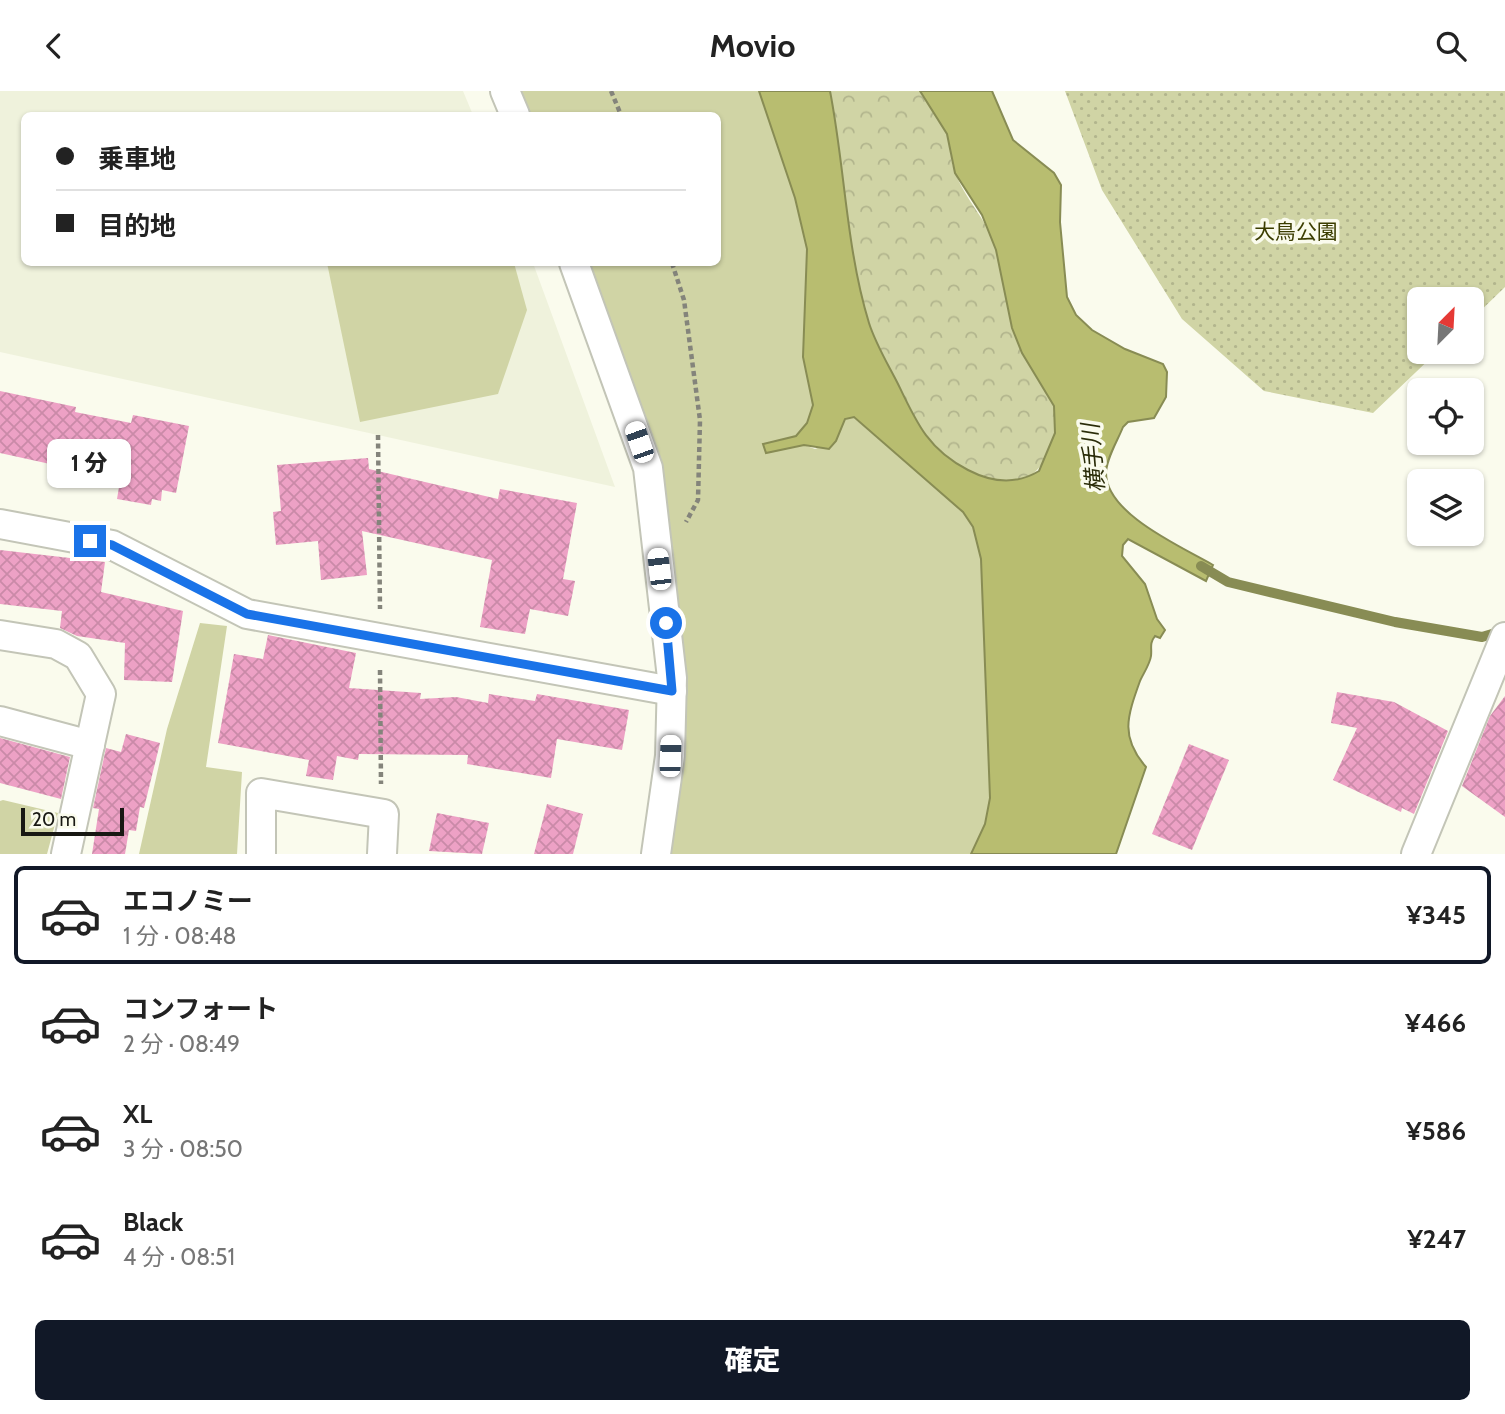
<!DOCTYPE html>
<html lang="ja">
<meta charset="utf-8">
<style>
body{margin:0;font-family:Cabin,"Noto Sans JP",sans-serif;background:#f2f2f2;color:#222;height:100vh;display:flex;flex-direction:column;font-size:26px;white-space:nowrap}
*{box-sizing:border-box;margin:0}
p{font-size:23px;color:#767676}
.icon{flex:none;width:38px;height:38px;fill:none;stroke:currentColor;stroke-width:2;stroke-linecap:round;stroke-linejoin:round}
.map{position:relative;height:763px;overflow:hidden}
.side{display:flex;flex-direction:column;background:#fff;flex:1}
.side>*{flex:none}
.guide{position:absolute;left:21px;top:21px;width:700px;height:154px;border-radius:10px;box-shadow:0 2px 5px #0004;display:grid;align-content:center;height:154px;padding:0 35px;background:#fff}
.needle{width:46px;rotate:24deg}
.tools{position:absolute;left:1407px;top:196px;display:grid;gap:14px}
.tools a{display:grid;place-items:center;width:77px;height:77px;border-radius:10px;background:#fff;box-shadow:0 2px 5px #0004;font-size:35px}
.scale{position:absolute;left:21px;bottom:18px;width:103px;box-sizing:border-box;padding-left:7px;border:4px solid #181813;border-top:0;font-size:19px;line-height:24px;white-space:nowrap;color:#181813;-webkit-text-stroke:5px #fafbed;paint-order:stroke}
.end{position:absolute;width:32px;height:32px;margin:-16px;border:9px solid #1a73e8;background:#fff;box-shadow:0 0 0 4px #fff}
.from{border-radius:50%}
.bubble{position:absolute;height:49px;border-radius:10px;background:#fff;box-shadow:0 2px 5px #0004;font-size:23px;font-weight:800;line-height:49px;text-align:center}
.car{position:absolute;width:21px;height:42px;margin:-21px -10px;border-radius:9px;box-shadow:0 0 5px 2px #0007;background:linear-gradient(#fff 24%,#345 0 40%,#fff 0 76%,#345 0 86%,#fff 0)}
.guide b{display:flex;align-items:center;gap:24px;height:66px;font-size:26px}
.guide b+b{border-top:2px solid #e0e0e0}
.guide i{width:18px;height:18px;background:#222}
ul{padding:12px 0 0;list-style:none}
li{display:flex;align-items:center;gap:21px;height:98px;margin:0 14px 10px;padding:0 21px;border:4px solid transparent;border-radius:10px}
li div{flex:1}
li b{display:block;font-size:26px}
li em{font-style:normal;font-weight:800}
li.current{border-color:#111827}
li>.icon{width:63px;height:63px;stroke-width:1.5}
.action{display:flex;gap:14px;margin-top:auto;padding:14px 35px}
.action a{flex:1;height:80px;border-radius:10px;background:#111827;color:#fff;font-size:28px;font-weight:800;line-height:80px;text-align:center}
header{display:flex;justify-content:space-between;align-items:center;height:91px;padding:0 35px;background:#fff;font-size:32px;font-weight:800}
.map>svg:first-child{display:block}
</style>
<header><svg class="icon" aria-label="back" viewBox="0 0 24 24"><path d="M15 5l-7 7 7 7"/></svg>Movio<svg class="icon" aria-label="search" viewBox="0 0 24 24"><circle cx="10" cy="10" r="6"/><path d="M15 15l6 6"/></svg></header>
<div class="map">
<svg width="1505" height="763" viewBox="0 0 1505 763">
<defs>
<pattern id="forest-crowns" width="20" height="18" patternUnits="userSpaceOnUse" patternTransform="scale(1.75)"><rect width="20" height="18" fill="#d0d4a5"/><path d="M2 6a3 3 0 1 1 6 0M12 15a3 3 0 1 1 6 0" fill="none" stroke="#b2b58d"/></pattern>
<pattern id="park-dots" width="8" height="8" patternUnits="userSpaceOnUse" patternTransform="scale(1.75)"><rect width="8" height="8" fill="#d0d4a5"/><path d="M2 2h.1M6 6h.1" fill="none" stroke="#b2b58d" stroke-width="1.8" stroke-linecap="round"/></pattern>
<pattern id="building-cross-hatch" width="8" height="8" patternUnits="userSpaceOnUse" patternTransform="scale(1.75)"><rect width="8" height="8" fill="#eda1c5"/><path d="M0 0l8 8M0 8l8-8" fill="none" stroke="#ca8aa8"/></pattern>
</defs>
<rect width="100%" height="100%" fill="#fafbed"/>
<path fill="#eff2dc" d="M 0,0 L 463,0 L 473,24 L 24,24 L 24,172 L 533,172 L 615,396 L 0,261 Z"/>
<g fill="#d0d4a5">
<path d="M 505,0 L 758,0 L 763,6 L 795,107 L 807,158 L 803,266 L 813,314 L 807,332 L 796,345 L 763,353 L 767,362 L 804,354 L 815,358 L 836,350 L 845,328 L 853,326 L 963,421 L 973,436 L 981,468 L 990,707 L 985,733 L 971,763 L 655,763 L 672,600 L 648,377 L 574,172 L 718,172 L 718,24 L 515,24 Z"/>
<path d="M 327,172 L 514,172 L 527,219 L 498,303 L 360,331 Z"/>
<path d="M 200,532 L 227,535 L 206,676 L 242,681 L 237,763 L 139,763 L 167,638 Z"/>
<path d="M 3,709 L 58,722 L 47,763 L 0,763 L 0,710 Z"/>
</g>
<path fill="url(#forest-crowns)" d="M 830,0 L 920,0 C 931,13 943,29 948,45 C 951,56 950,70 955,81 C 965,109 988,129 997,160 C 1006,194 1007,230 1022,262 C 1033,285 1057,306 1056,332 C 1055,350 1043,379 1028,386 C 1013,394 987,389 972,381 C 931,361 918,336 899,296 C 890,276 877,255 870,234 C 845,163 845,75 830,0 Z"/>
<path fill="url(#park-dots)" d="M 1065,0 L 1505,0 L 1505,196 L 1472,228 L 1472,208 L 1419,208 L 1419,261 L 1437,261 L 1373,322 L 1264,300 L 1182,228 L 1102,99 Z"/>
<path fill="#b8bd70" stroke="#888c54" stroke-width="2" d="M 759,0 L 830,0 C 845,77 846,157 869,232 C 876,254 889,275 899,295 C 917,333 929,359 968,379 C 991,391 1016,394 1039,380 L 1055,342 L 1054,315 L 1022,262 L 1012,237 L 996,159 L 982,124 L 955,82 L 947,43 L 920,0 L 992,0 L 1013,49 L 1054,82 L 1061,94 L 1060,131 L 1067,206 L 1076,224 L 1092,239 L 1125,258 L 1163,273 L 1167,281 L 1166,306 L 1154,327 L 1128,331 L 1123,336 C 1118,349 1106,368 1106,382 C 1106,423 1182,456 1213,474 L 1206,490 L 1128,448 L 1123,454 L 1122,465 L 1145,493 L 1157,528 L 1165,539 L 1160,547 L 1155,545 C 1149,553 1152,556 1151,565 C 1150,573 1143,583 1140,590 C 1127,626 1120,646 1146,676 L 1116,763 L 971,763 L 985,733 L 990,707 L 981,468 L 973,436 L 963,421 L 854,326 L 845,328 L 836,350 L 829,358 L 804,354 L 766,362 L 763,353 L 796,345 L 807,332 L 813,314 L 803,266 L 807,158 L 795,107 Z"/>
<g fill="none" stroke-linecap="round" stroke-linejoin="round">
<path stroke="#888c54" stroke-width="10" d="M 1201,475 L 1228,491 L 1395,531 L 1482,546 L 1502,540"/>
</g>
<g fill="url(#building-cross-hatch)">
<path d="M 0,300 L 76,316 L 75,321 L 131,332 L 133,324 L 189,335 L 176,402 L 162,399 L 161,410 L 152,408 L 151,414 L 117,408 L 119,396 L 78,389 L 82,380 L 0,362 Z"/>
<path d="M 368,367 L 369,378 L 498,408 L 500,398 L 577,412 L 563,488 L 575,490 L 568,525 L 530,518 L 525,543 L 480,536 L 492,469 L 362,440 L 367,484 L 321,489 L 318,450 L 276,454 L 273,421 L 281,420 L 277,374 Z"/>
<path d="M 0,459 L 105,471 L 101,501 L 183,520 L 172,591 L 124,589 L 125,552 L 77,545 L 60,537 L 62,520 L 0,513 Z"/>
<path d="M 268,544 L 356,562 L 349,597 L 421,602 L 420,608 L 456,606 L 488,612 L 489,603 L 535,610 L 537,603 L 629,619 L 622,659 L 557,648 L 551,687 L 467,673 L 468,664 L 359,663 L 358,669 L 337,665 L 333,689 L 306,685 L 309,669 L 218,652 L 234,563 L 263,568 Z"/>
<path d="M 1337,601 L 1394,611 L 1448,640 L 1414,723 L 1402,717 L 1401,721 L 1333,689 L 1357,637 L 1331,632 Z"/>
<path d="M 1505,605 L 1505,726 L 1462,695 L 1490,625 Z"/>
<path d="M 126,643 L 160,652 L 144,717 L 140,716 L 136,740 L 129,739 L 125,763 L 92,763 L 99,718 L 93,717 L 106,657 L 121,661 Z"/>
<path d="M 0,647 L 70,666 L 61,708 L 0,692 Z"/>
<path d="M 1189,653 L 1229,669 L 1192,759 L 1152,743 Z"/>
<path d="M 547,713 L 583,723 L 573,763 L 534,763 Z"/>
<path d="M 437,722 L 489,732 L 482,763 L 429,760 Z"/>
</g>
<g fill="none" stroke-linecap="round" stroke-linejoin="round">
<g stroke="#c3c5b7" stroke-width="32">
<g id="street">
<path d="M 505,0 L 515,24"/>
<path d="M 574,172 L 648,377 L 672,587 L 670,665 L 656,763"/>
<path d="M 0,433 L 112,454 L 247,523 L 672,600"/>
<path d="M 0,544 L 56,553 L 78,565 L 101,603 L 66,763"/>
<path d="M 0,630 L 90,654"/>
<path d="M 261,763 L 261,702 L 384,723 L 382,763"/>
<path d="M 1416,763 L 1505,546"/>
</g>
</g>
<g stroke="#84847b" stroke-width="4.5" stroke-dasharray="5 3.5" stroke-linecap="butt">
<path d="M 611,0 L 621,24"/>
<path d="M 672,172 L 684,209 L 700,329 L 698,409 L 686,431"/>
<path d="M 378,344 L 380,518"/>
<path d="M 380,579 L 381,693"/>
</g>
<use href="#street" stroke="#fff" stroke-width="28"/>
</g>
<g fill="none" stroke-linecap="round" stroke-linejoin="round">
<path stroke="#1a73e8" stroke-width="9" d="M 90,450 L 112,454 L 247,523 L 672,600 L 666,532"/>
</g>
<g text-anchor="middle" stroke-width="7" stroke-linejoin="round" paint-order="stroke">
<g font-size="21" fill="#3b3d00" stroke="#fafbed">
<text x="1296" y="148">大鳥公園</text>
</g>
<g font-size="23" font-style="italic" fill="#2a2c09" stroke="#fafbed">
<text transform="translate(1093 367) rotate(-95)" y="8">横手川</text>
</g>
</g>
</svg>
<div class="tools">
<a><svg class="needle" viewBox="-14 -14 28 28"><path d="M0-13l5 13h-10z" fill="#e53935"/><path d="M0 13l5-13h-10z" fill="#767676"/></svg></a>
<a><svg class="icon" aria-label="locate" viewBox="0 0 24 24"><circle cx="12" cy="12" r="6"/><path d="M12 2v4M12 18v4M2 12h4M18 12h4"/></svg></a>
<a><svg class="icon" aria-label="layers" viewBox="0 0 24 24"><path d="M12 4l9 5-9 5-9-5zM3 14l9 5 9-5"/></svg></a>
</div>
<div class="scale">20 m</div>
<i class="end from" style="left:666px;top:532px"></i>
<i class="end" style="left:90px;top:450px"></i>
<div class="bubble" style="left:47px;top:348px;width:84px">1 分</div>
<i class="car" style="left:639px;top:351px;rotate:341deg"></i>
<i class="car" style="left:659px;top:478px;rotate:353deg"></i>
<i class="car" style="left:670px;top:665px;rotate:2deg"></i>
<div class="guide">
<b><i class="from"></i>乗車地</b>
<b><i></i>目的地</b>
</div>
</div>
<section class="side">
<ul>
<li class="current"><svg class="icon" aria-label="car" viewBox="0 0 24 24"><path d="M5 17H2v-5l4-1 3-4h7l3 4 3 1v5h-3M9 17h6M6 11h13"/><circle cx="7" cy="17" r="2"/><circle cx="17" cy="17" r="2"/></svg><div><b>エコノミー</b><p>1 分 · 08:48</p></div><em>¥345</em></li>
<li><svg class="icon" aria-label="car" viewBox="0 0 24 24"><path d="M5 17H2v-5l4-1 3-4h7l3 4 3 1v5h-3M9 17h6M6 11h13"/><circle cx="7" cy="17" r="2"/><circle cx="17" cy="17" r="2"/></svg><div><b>コンフォート</b><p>2 分 · 08:49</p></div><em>¥466</em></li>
<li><svg class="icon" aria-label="car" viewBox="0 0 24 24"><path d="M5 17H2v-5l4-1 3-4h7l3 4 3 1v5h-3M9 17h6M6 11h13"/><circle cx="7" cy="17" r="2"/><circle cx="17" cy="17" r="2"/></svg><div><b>XL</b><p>3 分 · 08:50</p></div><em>¥586</em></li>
<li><svg class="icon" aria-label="car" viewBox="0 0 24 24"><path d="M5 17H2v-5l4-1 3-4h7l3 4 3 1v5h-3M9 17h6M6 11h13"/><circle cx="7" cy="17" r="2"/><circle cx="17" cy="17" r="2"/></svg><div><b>Black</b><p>4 分 · 08:51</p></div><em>¥247</em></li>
</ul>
<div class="action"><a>確定</a></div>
</section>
